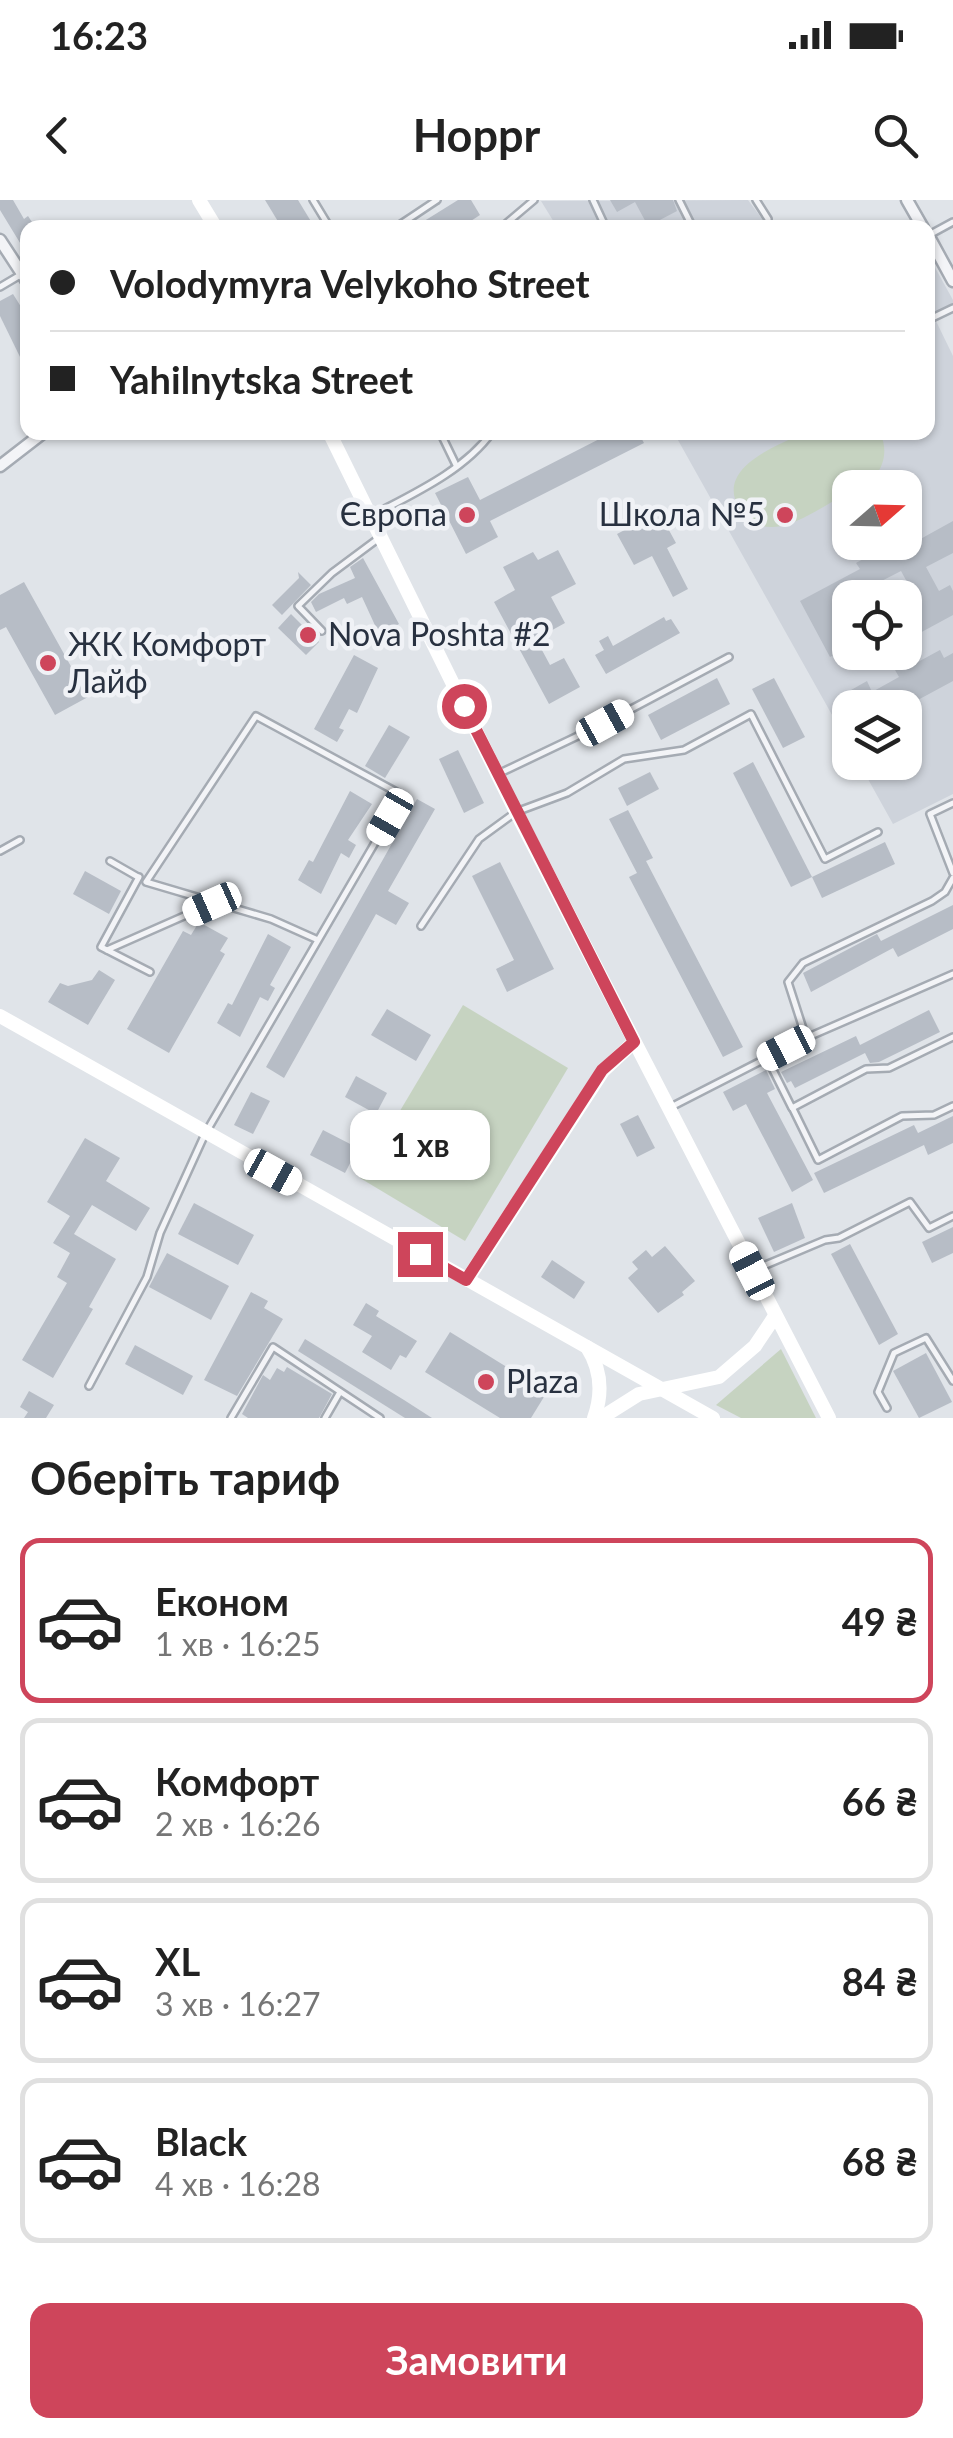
<!DOCTYPE html>
<html lang="uk">
<meta charset="utf-8">
<style>
body{margin:0;font-family:Lato,sans-serif;background:#f2f2f2;color:#222;height:100vh;display:flex;flex-direction:column;font-size:38px;white-space:nowrap}
*{box-sizing:border-box;margin:0}
p{font-size:32px;color:#767676}
.icon{flex:none;width:55px;height:55px;fill:none;stroke:currentColor;stroke-width:2;stroke-linecap:round;stroke-linejoin:round}
.map{position:relative;height:1218px;overflow:hidden}
.drawer{display:flex;flex-direction:column;background:#fff;flex:1}
.drawer>*{flex:none}
.top-card{position:absolute;left:20px;top:20px;width:915px;height:220px;border-radius:20px;box-shadow:0 2px 8px #0004;display:grid;align-content:center;height:220px;padding:0 30px;background:#fff}
.needle{width:65px;rotate:70deg}
.fabs{position:absolute;left:832px;top:270px;display:grid;gap:20px}
.fabs a{display:grid;place-items:center;width:90px;height:90px;border-radius:20px;background:#fff;box-shadow:0 2px 8px #0004;font-size:50px}
.end{position:absolute;width:45px;height:45px;margin:-22px;border:12px solid #ce455b;background:#fff;box-shadow:0 0 0 5px #fff}
.from{border-radius:50%}
.bubble{position:absolute;height:70px;border-radius:20px;background:#fff;box-shadow:0 2px 8px #0004;font-size:32px;font-weight:700;line-height:70px;text-align:center}
.car{position:absolute;width:30px;height:60px;margin:-30px -15px;border-radius:12px;box-shadow:0 0 8px 2px #0007;background:linear-gradient(#fff 24%,#345 0 40%,#fff 0 76%,#345 0 86%,#fff 0)}
.top-card b{display:flex;align-items:center;gap:35px;height:95px;font-size:38px}
.top-card b+b{border-top:2px solid #e0e0e0}
.top-card i{width:25px;height:25px;background:#222}
ul{padding:0;list-style:none}
li{display:flex;align-items:center;gap:30px;height:165px;margin:0 20px 15px;padding:0 10px;border:5px solid #e0e0e0;border-radius:20px}
li div{flex:1}
li b{display:block;font-size:38px}
li em{font-style:normal;font-weight:700}
li.current{border-color:#ce455b}
li>.icon{width:90px;height:90px;stroke-width:1.5}
h2{padding:0 30px;font-size:45px;line-height:120px}
.primary-button{display:flex;gap:20px;margin-top:auto;padding:20px 30px}
.primary-button a{flex:1;height:115px;border-radius:20px;background:#ce455b;color:#fff;font-size:40px;font-weight:700;line-height:115px;text-align:center}
.status{display:flex;justify-content:space-between;align-items:center;height:70px;padding:0 50px;background:#fff;direction:ltr}
.status svg{height:28px;fill:currentColor}
header{display:flex;justify-content:space-between;align-items:center;height:130px;padding:0 30px;background:#fff;font-size:45px;font-weight:700}
.map>svg:first-child{display:block}
</style>
<div class="status"><b>16:23</b><svg viewBox="0 0 49 12"><path d="M0 12V9h3v3zM5 12V6h3v6zM10 12V3h3v9zM15 12V0h3v12zM26 1h20v11H26zM47 4h2v5h-2z"/></svg></div>
<header><svg class="icon" aria-label="back" viewBox="0 0 24 24"><path d="M15 5l-7 7 7 7"/></svg>Hoppr<svg class="icon" aria-label="search" viewBox="0 0 24 24"><circle cx="10" cy="10" r="6"/><path d="M15 15l6 6"/></svg></header>
<div class="map">
<svg width="953" height="1218" viewBox="0 0 953 1218">
<rect width="100%" height="100%" fill="#e0e4e9"/>
<g fill="#ced3db" fill-rule="evenodd">
<path d="M 748,0 L 768,27 L 557,27 L 541,1 Z"/>
<path d="M 928,55 L 953,100 L 953,109 L 935,119 L 953,156 L 953,594 L 893,624 L 859,563 L 905,562 L 905,508 L 850,508 L 850,547 L 674,233 L 928,232 ZM 850,288 L 905,288 L 905,342 L 850,342 ZM 850,398 L 905,398 L 905,452 L 850,452 Z"/>
</g>
<g fill="#c6d3c1">
<path d="M 803,233 L 880,233 C 892,256 878,287 850,288 L 850,292 C 827,303 798,326 773,327 C 760,328 747,321 740,310 C 714,268 775,247 803,233 Z"/>
<path d="M 463,805 L 568,868 L 465,1041 L 360,978 Z"/>
<path d="M 781,1149 L 816,1218 L 741,1218 L 716,1205 Z"/>
</g>
<g fill="#b7bdc6">
<path d="M 0,0 L 13,0 L 24,19 L 28,16 L 34,25 L 28,28 L 28,56 L 0,10 Z"/>
<path d="M 265,0 L 298,0 L 315,28 L 282,28 Z"/>
<path d="M 458,0 L 471,0 L 480,15 L 460,28 L 413,28 Z"/>
<path d="M 610,0 L 673,0 L 677,11 L 658,21 L 662,28 L 649,28 L 635,2 L 617,12 Z"/>
<path d="M 13,94 L 28,118 L 28,155 L 21,159 L 0,116 L 0,101 Z"/>
<path d="M 613,232 L 638,232 L 644,243 L 490,321 L 498,337 L 466,354 L 435,293 L 468,277 L 480,300 Z"/>
<path d="M 659,312 L 676,343 L 667,348 L 688,389 L 673,397 L 652,356 L 634,365 L 617,334 Z"/>
<path d="M 953,321 L 953,353 L 926,367 L 939,391 L 950,385 L 953,391 L 953,415 L 905,441 L 905,409 L 918,402 L 901,371 L 866,389 L 871,398 L 850,398 L 850,446 L 830,457 L 800,401 L 860,369 L 856,363 L 894,342 L 904,342 L 906,347 Z"/>
<path d="M 558,350 L 576,384 L 551,397 L 565,423 L 536,439 L 550,465 L 564,458 L 580,487 L 549,504 L 494,402 L 515,390 L 503,367 L 533,352 L 538,360 Z"/>
<path d="M 363,358 L 399,424 L 379,434 L 362,397 L 347,404 L 344,398 L 316,412 L 311,402 L 319,394 L 355,378 L 350,367 Z"/>
<path d="M 298,372 L 311,385 L 282,415 L 272,405 L 299,378 Z"/>
<path d="M 24,382 L 88,497 L 55,515 L 6,427 L 0,430 L 0,395 Z"/>
<path d="M 291,414 L 319,442 L 306,455 L 278,428 Z"/>
<path d="M 664,417 L 666,421 L 671,419 L 680,433 L 606,474 L 595,455 L 604,450 L 599,441 L 608,436 L 613,446 Z"/>
<path d="M 940,450 L 944,458 L 953,453 L 953,481 L 903,508 L 860,508 L 851,490 L 867,481 L 872,492 L 899,477 L 885,452 L 910,452 L 916,463 Z"/>
<path d="M 354,455 L 378,468 L 357,513 L 349,509 L 339,528 L 344,530 L 337,542 L 314,529 Z"/>
<path d="M 717,478 L 730,504 L 661,540 L 648,515 Z"/>
<path d="M 774,478 L 805,537 L 783,548 L 752,489 Z"/>
<path d="M 389,525 L 410,537 L 385,578 L 365,566 Z"/>
<path d="M 458,550 L 484,603 L 464,613 L 439,559 Z"/>
<path d="M 753,562 L 812,677 L 791,687 L 733,573 Z"/>
<path d="M 650,572 L 659,589 L 627,606 L 618,588 Z"/>
<path d="M 350,591 L 372,604 L 348,640 L 356,645 L 349,658 L 341,653 L 321,694 L 298,680 L 309,660 L 313,662 Z"/>
<path d="M 417,599 L 435,609 L 388,691 L 409,703 L 396,725 L 376,714 L 284,878 L 266,867 Z"/>
<path d="M 628,610 L 653,658 L 646,661 L 743,847 L 723,857 L 629,677 L 637,673 L 609,619 Z"/>
<path d="M 885,642 L 895,664 L 822,698 L 812,677 Z"/>
<path d="M 500,662 L 554,769 L 507,792 L 496,769 L 514,760 L 472,676 Z"/>
<path d="M 85,671 L 121,691 L 109,714 L 73,694 Z"/>
<path d="M 953,705 L 953,729 L 898,757 L 893,748 L 811,792 L 803,773 L 877,734 L 881,741 Z"/>
<path d="M 199,722 L 228,738 L 220,751 L 225,754 L 169,853 L 127,829 L 183,731 L 191,735 Z"/>
<path d="M 268,734 L 291,747 L 270,785 L 275,788 L 268,801 L 260,797 L 240,837 L 217,823 L 228,803 L 232,805 Z"/>
<path d="M 99,770 L 115,780 L 88,825 L 48,802 L 60,783 L 68,786 L 92,780 Z"/>
<path d="M 387,809 L 431,835 L 416,861 L 371,835 Z"/>
<path d="M 929,810 L 940,832 L 879,862 L 870,863 L 865,853 L 795,888 L 791,881 L 787,883 L 781,872 L 856,836 L 860,845 Z"/>
<path d="M 766,870 L 775,889 L 767,893 L 813,980 L 792,992 L 746,904 L 733,911 L 723,892 Z"/>
<path d="M 356,876 L 387,893 L 376,914 L 345,897 Z"/>
<path d="M 251,892 L 270,901 L 253,934 L 234,925 Z"/>
<path d="M 638,915 L 655,948 L 637,957 L 620,924 Z"/>
<path d="M 953,916 L 953,943 L 928,955 L 924,945 L 824,993 L 814,973 L 914,925 L 918,933 Z"/>
<path d="M 323,930 L 358,948 L 345,973 L 310,955 Z"/>
<path d="M 85,938 L 120,958 L 106,981 L 150,1008 L 136,1031 L 92,1005 L 74,1034 L 116,1059 L 89,1107 L 93,1109 L 53,1178 L 22,1160 L 67,1083 L 57,1077 L 70,1053 L 53,1043 L 70,1016 L 47,1002 Z"/>
<path d="M 194,1003 L 254,1035 L 238,1065 L 178,1034 Z"/>
<path d="M 792,1003 L 805,1038 L 774,1052 L 758,1018 Z"/>
<path d="M 953,1027 L 953,1053 L 932,1063 L 922,1042 Z"/>
<path d="M 850,1044 L 898,1134 L 879,1145 L 831,1054 Z"/>
<path d="M 665,1046 L 695,1081 L 682,1092 L 684,1095 L 658,1113 L 628,1078 L 638,1069 L 632,1062 L 646,1050 L 652,1057 Z"/>
<path d="M 167,1053 L 229,1086 L 211,1120 L 149,1087 Z"/>
<path d="M 552,1060 L 585,1082 L 574,1099 L 541,1077 Z"/>
<path d="M 251,1092 L 268,1101 L 264,1108 L 283,1119 L 237,1196 L 204,1180 Z"/>
<path d="M 366,1103 L 379,1111 L 376,1116 L 417,1141 L 406,1158 L 400,1155 L 391,1170 L 362,1152 L 372,1136 L 353,1125 Z"/>
<path d="M 450,1132 L 547,1192 L 531,1218 L 500,1218 L 425,1172 Z"/>
<path d="M 305,1139 L 404,1200 L 432,1218 L 405,1218 L 298,1151 Z"/>
<path d="M 135,1145 L 193,1176 L 183,1195 L 125,1164 Z"/>
<path d="M 926,1153 L 952,1202 L 919,1218 L 893,1171 Z"/>
<path d="M 287,1167 L 332,1194 L 319,1218 L 248,1218 L 242,1214 L 263,1175 L 270,1180 L 277,1168 L 284,1172 Z"/>
<path d="M 29,1191 L 54,1205 L 46,1218 L 24,1218 L 28,1212 L 20,1207 Z"/>
</g>
<g fill="none" stroke-linecap="round" stroke-linejoin="round">
<g stroke="#a5abb3" stroke-width="10">
<g id="lane">
<path d="M 313,0 L 330,28"/>
<path d="M 593,0 L 606,28"/>
<path d="M 679,0 L 693,28"/>
<path d="M 756,0 L 768,19"/>
<path d="M 395,28 L 437,0"/>
<path d="M 501,28 L 534,0"/>
<path d="M 929,35 L 953,22"/>
<path d="M 0,87 L 22,74"/>
<path d="M 928,120 L 953,108"/>
<path d="M 440,232 L 456,265"/>
<path d="M 375,314 C 415,293 465,270 492,232"/>
<path d="M 322,431 L 298,406 L 332,373 L 379,338"/>
<path d="M 500,573 L 605,523 L 729,457"/>
<path d="M 953,603 L 930,614 L 953,673"/>
<path d="M 0,651 L 20,640"/>
<path d="M 110,661 L 138,677"/>
<path d="M 139,677 L 101,747 L 150,772"/>
<path d="M 421,726 L 479,639 L 516,612 L 567,593 L 624,559 L 684,550 L 751,514 L 825,659 L 878,632"/>
<path d="M 107,750 L 209,705"/>
<path d="M 806,838 L 788,782 L 803,763 L 932,701 L 945,692 L 953,678"/>
<path d="M 767,858 L 792,908 L 866,869 L 889,868 L 953,837"/>
<path d="M 671,907 L 806,838 L 953,774"/>
<path d="M 792,907 L 818,960 L 902,916 L 934,915 L 953,906"/>
<path d="M 756,1069 L 825,1040 L 839,1038 L 910,1002 L 929,1028 L 953,1016"/>
<path d="M 89,1186 L 147,1077 L 160,1033 L 205,934 L 390,617 L 402,595 L 256,516 L 146,682 L 271,719 L 318,740"/>
<path d="M 887,1208 L 878,1192 L 894,1153 L 926,1138 L 953,1181"/>
<path d="M 231,1218 L 273,1147 L 380,1218"/>
<path d="M 325,1218 L 340,1192"/>
</g>
</g>
<g stroke="#a5abb3" stroke-width="15">
<g id="street">
<path d="M 907,0 L 923,28"/>
<path d="M 928,35 L 953,81"/>
<path d="M 0,40 L 28,83"/>
<path d="M 0,266 L 44,232"/>
</g>
</g>
<use href="#lane" stroke="#f3f4f7" stroke-width="5"/>
<use href="#street" stroke="#f3f4f7" stroke-width="10"/>
<g stroke="#fff" stroke-width="14">
<path d="M 199,0 L 216,28"/>
<path d="M 329,232 L 516,612 L 829,1218"/>
<path d="M 0,816 L 713,1218"/>
<path d="M 467,1080 L 603,871 L 634,842"/>
<path d="M 587,1147 C 601,1169 603,1193 594,1218"/>
<path d="M 601,1218 L 639,1194 L 719,1177 L 755,1146 L 775,1116"/>
</g>
</g>
<g fill="none" stroke-linecap="round" stroke-linejoin="round">
<path stroke="#ce455b" stroke-width="12" d="M 420,1054 L 466,1080 L 602,870 L 634,842 L 464,506"/>
</g>
<g fill="#ce455b" stroke="#f0f2f6" stroke-width="4">
<circle cx="467" cy="315" r="10"/>
<circle cx="785" cy="315" r="10"/>
<circle cx="308" cy="435" r="10"/>
<circle cx="48" cy="463" r="10"/>
<circle cx="486" cy="1182" r="10"/>
</g>
<g text-anchor="middle" stroke-width="9" stroke-linejoin="round" paint-order="stroke">
<g font-size="32" fill="#283140" stroke="#f0f2f6" text-anchor="start">
<text x="447" y="326" text-anchor="end">Європа</text>
<text x="765" y="326" text-anchor="end">Школа №5</text>
<text x="328" y="446">Nova Poshta #2</text>
<text x="68" y="456">ЖК Комфорт<tspan x="68" dy="37">Лайф</tspan></text>
<text x="506" y="1193">Plaza</text>
</g>
</g>
</svg>
<div class="fabs">
<a><svg class="needle" viewBox="-14 -14 28 28"><path d="M0-13l5 13h-10z" fill="#e53935"/><path d="M0 13l5-13h-10z" fill="#767676"/></svg></a>
<a><svg class="icon" aria-label="locate" viewBox="0 0 24 24"><circle cx="12" cy="12" r="6"/><path d="M12 2v4M12 18v4M2 12h4M18 12h4"/></svg></a>
<a><svg class="icon" aria-label="layers" viewBox="0 0 24 24"><path d="M12 4l9 5-9 5-9-5zM3 14l9 5 9-5"/></svg></a>
</div>
<i class="end from" style="left:464px;top:506px"></i>
<i class="end" style="left:420px;top:1054px"></i>
<div class="bubble" style="left:350px;top:910px;width:140px">1 хв</div>
<i class="car" style="left:605px;top:523px;rotate:61deg"></i>
<i class="car" style="left:390px;top:617px;rotate:210deg"></i>
<i class="car" style="left:212px;top:704px;rotate:246deg"></i>
<i class="car" style="left:786px;top:848px;rotate:243deg"></i>
<i class="car" style="left:273px;top:972px;rotate:119deg"></i>
<i class="car" style="left:752px;top:1071px;rotate:333deg"></i>
<div class="top-card">
<b><i class="from"></i>Volodymyra Velykoho Street</b>
<b><i></i>Yahilnytska Street</b>
</div>
</div>
<section class="drawer">
<h2>Оберіть тариф</h2>
<ul>
<li class="current"><svg class="icon" aria-label="car" viewBox="0 0 24 24"><path d="M5 17H2v-5l4-1 3-4h7l3 4 3 1v5h-3M9 17h6M6 11h13"/><circle cx="7" cy="17" r="2"/><circle cx="17" cy="17" r="2"/></svg><div><b>Економ</b><p>1 хв · 16:25</p></div><em>49 ₴</em></li>
<li><svg class="icon" aria-label="car" viewBox="0 0 24 24"><path d="M5 17H2v-5l4-1 3-4h7l3 4 3 1v5h-3M9 17h6M6 11h13"/><circle cx="7" cy="17" r="2"/><circle cx="17" cy="17" r="2"/></svg><div><b>Комфорт</b><p>2 хв · 16:26</p></div><em>66 ₴</em></li>
<li><svg class="icon" aria-label="car" viewBox="0 0 24 24"><path d="M5 17H2v-5l4-1 3-4h7l3 4 3 1v5h-3M9 17h6M6 11h13"/><circle cx="7" cy="17" r="2"/><circle cx="17" cy="17" r="2"/></svg><div><b>XL</b><p>3 хв · 16:27</p></div><em>84 ₴</em></li>
<li><svg class="icon" aria-label="car" viewBox="0 0 24 24"><path d="M5 17H2v-5l4-1 3-4h7l3 4 3 1v5h-3M9 17h6M6 11h13"/><circle cx="7" cy="17" r="2"/><circle cx="17" cy="17" r="2"/></svg><div><b>Black</b><p>4 хв · 16:28</p></div><em>68 ₴</em></li>
</ul>
<div class="primary-button"><a>Замовити</a></div>
</section>
